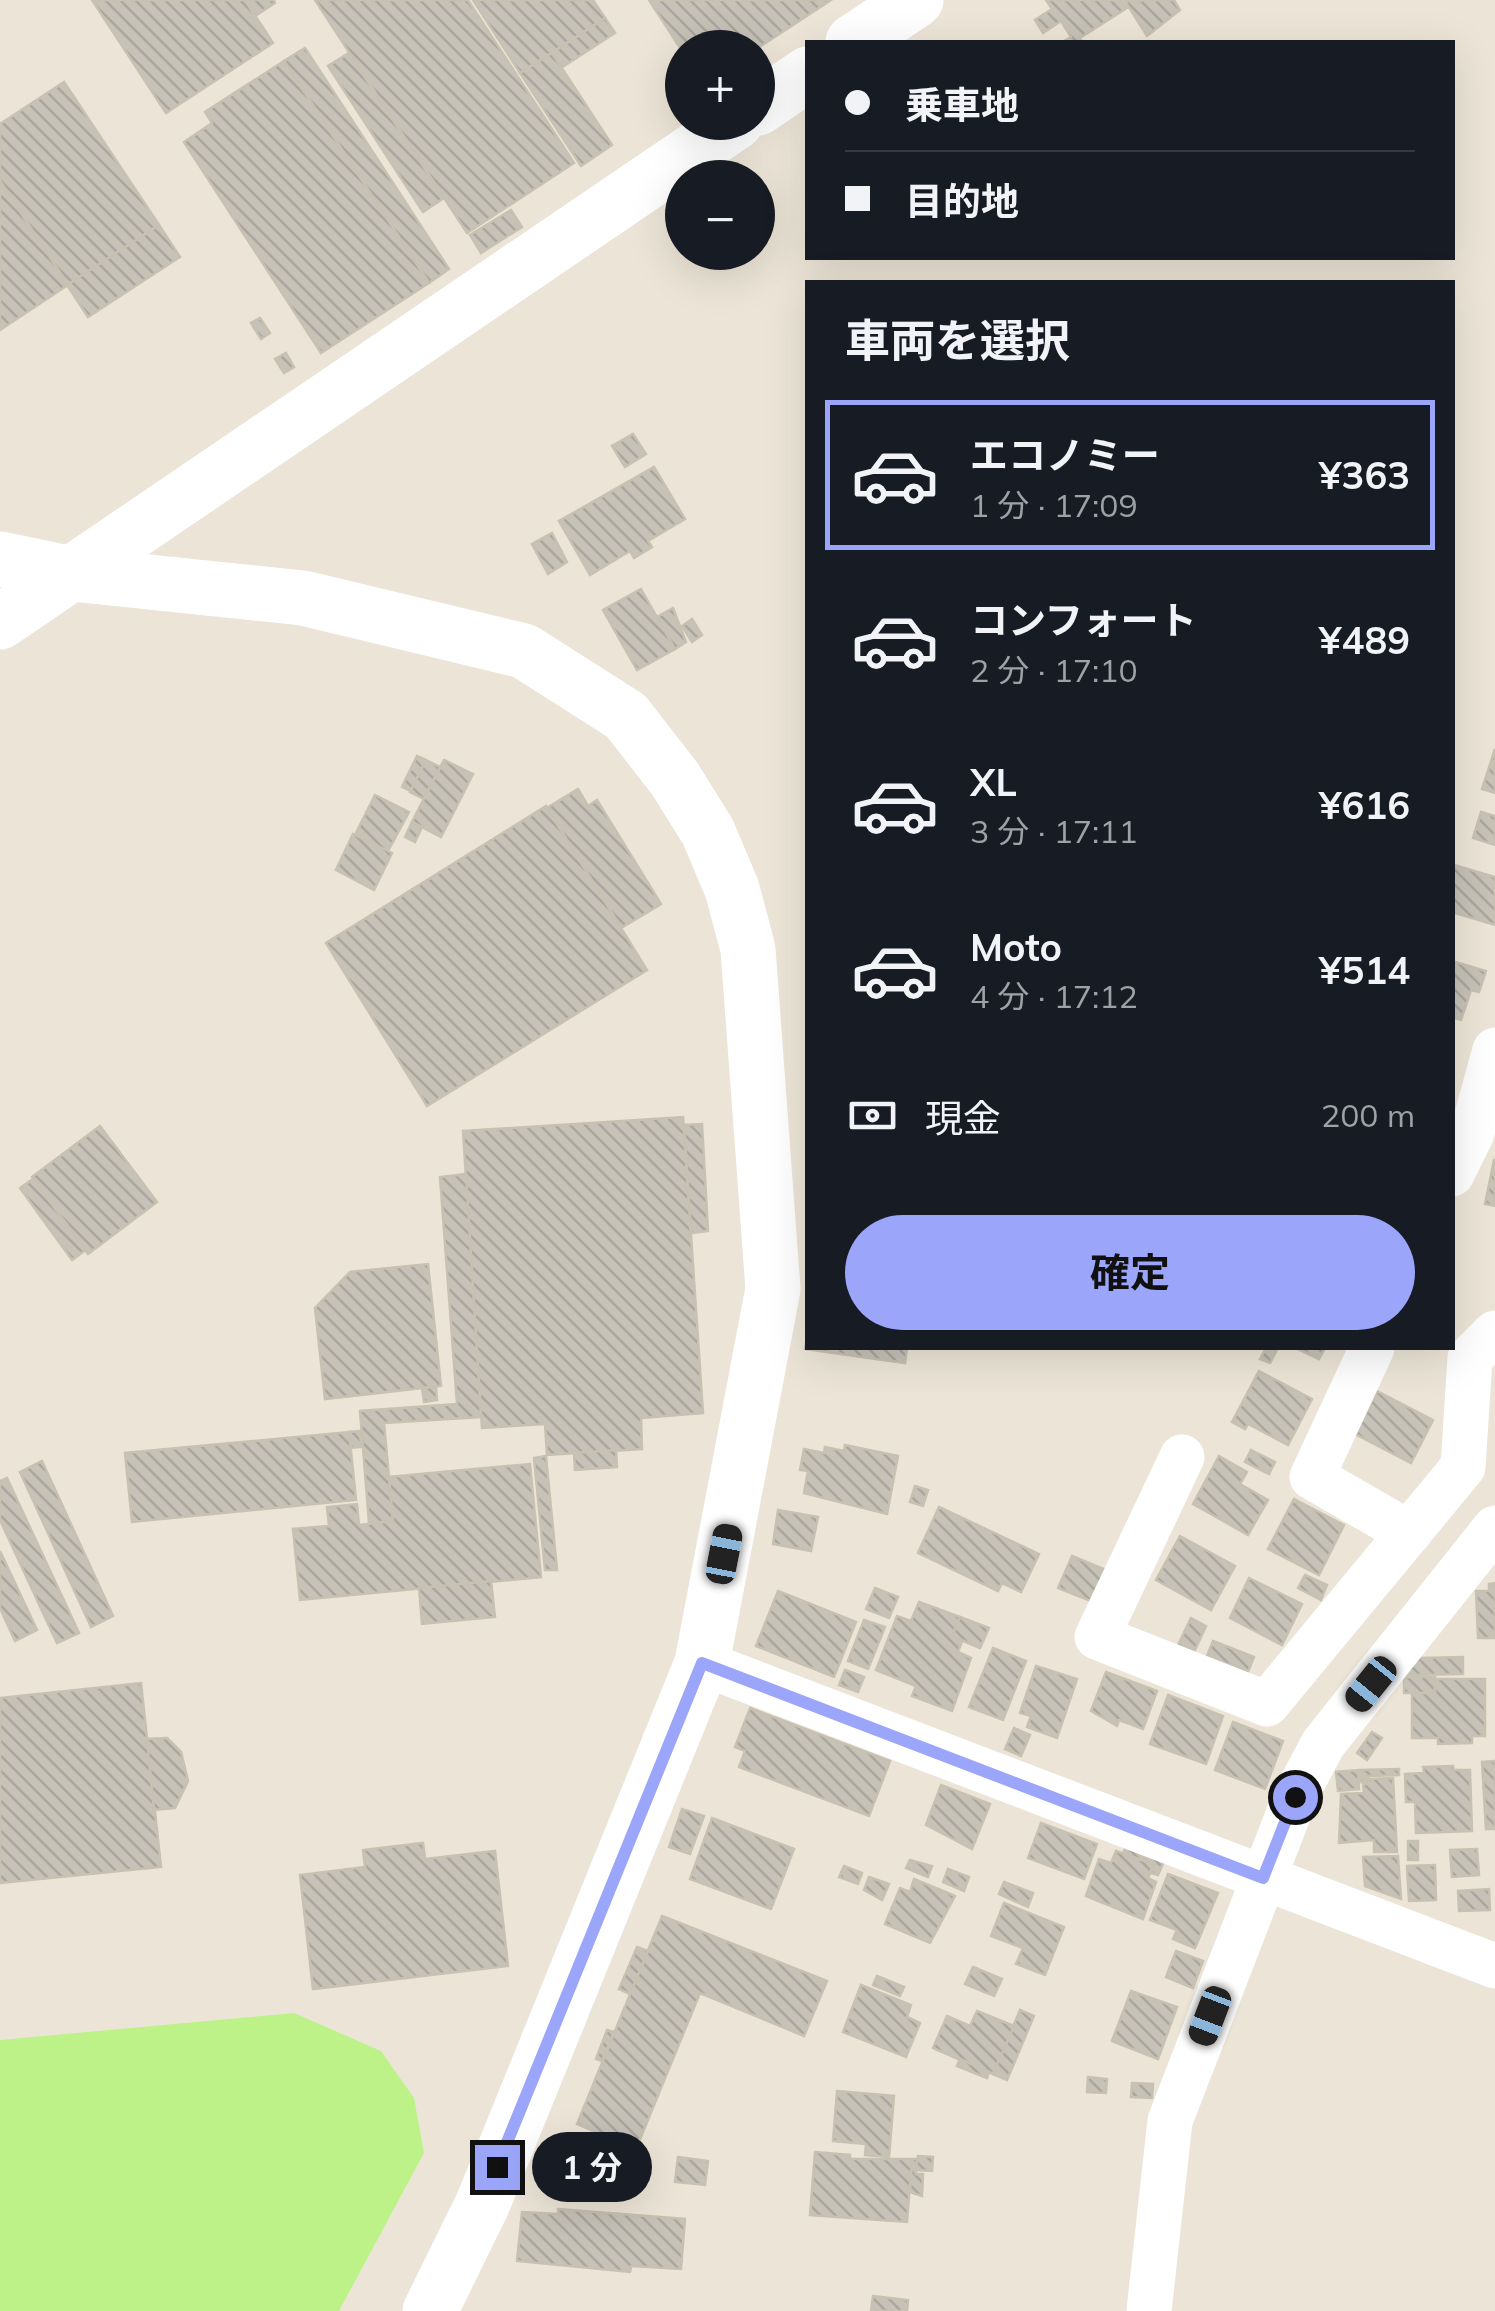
<!DOCTYPE html>
<html lang="ja">
<meta charset="utf-8">
<style>
body{margin:0;font-family:Mulish,"Noto Sans JP",sans-serif;background:#242831;color:#f1f3f6;height:100vh;display:flex;flex-direction:column;font-size:38px;white-space:nowrap}
*{box-sizing:border-box;margin:0}
p{font-size:32px;color:#9ea1a6}
.icon{flex:none;width:55px;height:55px;fill:none;stroke:currentColor;stroke-width:2;stroke-linecap:round;stroke-linejoin:round}
.map{position:relative;flex:1;overflow:hidden}
.side{position:absolute;left:805px;top:280px;width:650px;height:1070px;display:flex;flex-direction:column;background:#171b24;border-radius:0px;box-shadow:0 10px 40px #0002}
.side>*{flex:none}
.hud{position:absolute;left:805px;top:40px;width:650px;height:220px;border-radius:0px;box-shadow:0 10px 40px #0002;display:grid;align-content:center;height:220px;padding:0 40px;background:#171b24}
.controls{position:absolute;left:665px;top:30px;display:grid;gap:20px}
.controls a{display:grid;place-items:center;width:110px;height:110px;border-radius:50%;background:#171b24;box-shadow:0 10px 40px #0002;font-size:50px}
.end{position:absolute;width:45px;height:45px;margin:-22px;border:12px solid #9ba6fa;background:#111;box-shadow:0 0 0 5px #111}
.from{border-radius:50%}
.bubble{position:absolute;height:70px;border-radius:35px;background:#171b24;box-shadow:0 10px 40px #0002;font-size:32px;font-weight:700;line-height:70px;text-align:center}
.car{position:absolute;width:30px;height:60px;margin:-30px -15px;border-radius:12px;box-shadow:0 0 8px 2px #0007;background:linear-gradient(#222 24%,#8ab4d8 0 40%,#222 0 76%,#8ab4d8 0 86%,#222 0)}
.hud b{display:flex;align-items:center;gap:35px;height:95px;font-size:38px}
.hud b+b{border-top:2px solid #363941}
.hud i{width:25px;height:25px;background:#f1f3f6}
ul{padding:0;list-style:none}
li{display:flex;align-items:center;gap:30px;height:150px;margin:0 20px 15px;padding:0 20px;border:5px solid transparent;border-radius:0px}
li div{flex:1}
li b{display:block;font-size:38px}
li em{font-style:normal;font-weight:700}
li.selected{border-color:#9ba6fa}
li>.icon{width:90px;height:90px;stroke-width:1.5}
h2{padding:0 40px;font-size:45px;line-height:120px}
.pay{display:flex;align-items:center;gap:25px;height:110px;padding:0 40px;font-size:38px}
.pay p{margin-inline-start:auto}
.button{display:flex;gap:20px;margin-top:auto;padding:20px 40px}
.button a{flex:1;height:115px;border-radius:60px;background:#9ba6fa;color:#111;font-size:40px;font-weight:700;line-height:115px;text-align:center}
.map>svg:first-child{display:block}
</style>
<div class="map">
<svg width="1495" height="2311" viewBox="0 0 1495 2311">
<defs>
<pattern id="building-back-hatch" width="6" height="6" patternUnits="userSpaceOnUse" patternTransform="scale(2.5)"><rect width="6" height="6" fill="#c7c2b8"/><path d="M-1 5l2 2M0 0l6 6M5-1l2 2" fill="none" stroke="#aba79e"/></pattern>
</defs>
<rect width="100%" height="100%" fill="#ece5d7"/>
<path fill="#bdf288" d="M 294,2013 L 381,2051 L 414,2098 L 424,2153 L 339,2311 L 0,2311 L 0,2040 Z"/>
<g fill="url(#building-back-hatch)" stroke="#c7c1b1" stroke-width="2.5">
<path d="M 92,0 L 245,0 L 273,43 L 166,113 Z"/>
<path d="M 245,0 L 274,0 L 275,3 L 255,16 Z"/>
<path d="M 315,0 L 468,0 L 574,163 L 467,233 Z"/>
<path d="M 473,0 L 593,0 L 605,18 L 520,73 Z"/>
<path d="M 649,0 L 831,0 L 758,48 L 682,51 Z"/>
<path d="M 1046,0 L 1121,0 L 1127,8 L 1080,38 L 1082,42 L 1062,42 L 1071,37 L 1061,21 L 1043,33 L 1035,20 L 1052,9 Z"/>
<path d="M 1174,0 L 1180,10 L 1147,36 L 1125,1 Z"/>
<path d="M 605,18 L 615,33 L 561,68 L 552,53 Z"/>
<path d="M 305,48 L 449,269 L 429,283 L 284,61 Z"/>
<path d="M 349,53 L 444,198 L 423,212 L 328,66 Z"/>
<path d="M 552,53 L 612,145 L 581,166 L 520,73 Z"/>
<path d="M 284,61 L 429,283 L 321,353 L 184,142 L 212,123 L 205,112 Z"/>
<path d="M 64,82 L 159,225 L 68,285 L 0,181 L 0,124 Z"/>
<path d="M 0,181 L 68,285 L 0,330 Z"/>
<path d="M 511,210 L 522,227 L 481,253 L 470,235 Z"/>
<path d="M 159,225 L 180,257 L 88,317 L 67,285 Z"/>
<path d="M 260,318 L 270,333 L 261,339 L 251,323 Z"/>
<path d="M 286,353 L 294,367 L 284,373 L 275,359 Z"/>
<path d="M 633,434 L 646,454 L 625,467 L 612,446 Z"/>
<path d="M 654,467 L 685,519 L 648,541 L 652,547 L 634,558 L 630,551 L 590,575 L 559,521 Z"/>
<path d="M 552,533 L 567,562 L 548,574 L 532,544 Z"/>
<path d="M 641,589 L 675,649 L 637,670 L 603,610 Z"/>
<path d="M 673,608 L 686,642 L 675,649 L 657,617 Z"/>
<path d="M 692,619 L 702,635 L 692,642 L 682,626 Z"/>
<path d="M 1495,749 L 1495,793 L 1482,789 Z"/>
<path d="M 417,756 L 426,760 L 411,791 L 402,787 Z"/>
<path d="M 426,760 L 440,767 L 424,799 L 410,792 Z"/>
<path d="M 444,760 L 473,774 L 441,837 L 412,822 Z"/>
<path d="M 578,789 L 588,806 L 597,800 L 661,904 L 621,928 L 547,808 Z"/>
<path d="M 375,795 L 409,812 L 388,851 L 355,835 Z"/>
<path d="M 546,806 L 647,970 L 427,1106 L 326,943 Z"/>
<path d="M 1481,812 L 1495,816 L 1495,845 L 1473,838 Z"/>
<path d="M 412,822 L 422,827 L 415,842 L 405,837 Z"/>
<path d="M 353,834 L 392,853 L 374,890 L 336,870 Z"/>
<path d="M 1454,865 L 1495,877 L 1495,925 L 1452,912 Z"/>
<path d="M 1452,961 L 1486,971 L 1479,992 L 1471,990 L 1461,1020 L 1452,1017 Z"/>
<path d="M 683,1117 L 703,1413 L 641,1418 L 642,1449 L 547,1455 L 545,1424 L 482,1428 L 463,1131 Z"/>
<path d="M 702,1124 L 708,1231 L 691,1233 L 684,1125 Z"/>
<path d="M 100,1126 L 157,1202 L 88,1254 L 32,1177 Z"/>
<path d="M 1494,1160 L 1495,1160 L 1495,1206 L 1485,1204 Z"/>
<path d="M 466,1174 L 481,1417 L 384,1423 L 393,1521 L 369,1523 L 360,1411 L 457,1404 L 440,1177 Z"/>
<path d="M 33,1179 L 86,1250 L 72,1260 L 20,1188 Z"/>
<path d="M 428,1264 L 441,1386 L 325,1399 L 315,1308 L 350,1272 Z"/>
<path d="M 808,1331 L 808,1348 L 907,1348 L 905,1363 L 805,1349 Z"/>
<path d="M 1266,1348 L 1277,1350 L 1270,1363 L 1260,1359 Z"/>
<path d="M 1296,1348 L 1325,1348 L 1319,1359 Z"/>
<path d="M 1259,1371 L 1312,1399 L 1288,1445 L 1248,1424 L 1245,1429 L 1232,1422 Z"/>
<path d="M 436,1387 L 437,1400 L 424,1402 L 422,1388 Z"/>
<path d="M 1377,1391 L 1433,1420 L 1411,1463 L 1355,1434 Z"/>
<path d="M 360,1431 L 361,1447 L 351,1448 L 349,1432 Z"/>
<path d="M 349,1432 L 356,1500 L 132,1522 L 125,1453 Z"/>
<path d="M 845,1445 L 898,1456 L 887,1514 L 804,1493 L 808,1471 L 800,1470 L 804,1449 L 824,1453 L 825,1447 L 844,1451 Z"/>
<path d="M 616,1450 L 617,1467 L 575,1470 L 574,1453 Z"/>
<path d="M 1251,1450 L 1275,1462 L 1269,1474 L 1245,1462 Z"/>
<path d="M 546,1456 L 557,1570 L 545,1570 L 534,1458 Z"/>
<path d="M 1219,1456 L 1247,1472 L 1240,1484 L 1268,1500 L 1248,1535 L 1193,1504 Z"/>
<path d="M 42,1461 L 113,1616 L 91,1627 L 20,1472 Z"/>
<path d="M 530,1464 L 541,1577 L 300,1600 L 293,1529 L 329,1526 L 327,1507 L 357,1504 L 359,1525 L 393,1521 L 389,1477 Z"/>
<path d="M 7,1478 L 79,1633 L 57,1643 L 0,1520 L 0,1481 Z"/>
<path d="M 915,1486 L 928,1490 L 923,1506 L 910,1502 Z"/>
<path d="M 1294,1499 L 1344,1525 L 1319,1575 L 1268,1549 Z"/>
<path d="M 939,1507 L 1039,1554 L 1021,1592 L 1002,1583 L 998,1591 L 918,1553 Z"/>
<path d="M 778,1510 L 818,1517 L 811,1551 L 773,1544 Z"/>
<path d="M 1180,1536 L 1235,1566 L 1211,1610 L 1156,1580 Z"/>
<path d="M 0,1551 L 37,1630 L 15,1641 L 0,1608 Z"/>
<path d="M 1072,1556 L 1106,1570 L 1093,1602 L 1058,1588 Z"/>
<path d="M 1305,1575 L 1327,1585 L 1321,1600 L 1298,1588 Z"/>
<path d="M 1249,1578 L 1302,1604 L 1282,1645 L 1230,1618 Z"/>
<path d="M 491,1581 L 495,1617 L 422,1624 L 419,1588 Z"/>
<path d="M 1495,1583 L 1495,1638 L 1478,1638 L 1476,1591 L 1489,1591 L 1489,1584 Z"/>
<path d="M 875,1588 L 898,1597 L 889,1618 L 866,1609 Z"/>
<path d="M 778,1591 L 856,1622 L 834,1677 L 756,1646 Z"/>
<path d="M 919,1602 L 960,1617 L 952,1636 L 962,1641 L 958,1652 L 971,1658 L 952,1711 L 912,1696 L 916,1686 L 876,1670 L 897,1616 L 911,1621 Z"/>
<path d="M 960,1617 L 989,1628 L 980,1648 L 952,1636 Z"/>
<path d="M 1191,1618 L 1206,1626 L 1194,1652 L 1178,1645 Z"/>
<path d="M 864,1620 L 885,1627 L 868,1669 L 848,1661 Z"/>
<path d="M 1213,1641 L 1254,1657 L 1248,1672 L 1207,1656 Z"/>
<path d="M 993,1648 L 1026,1661 L 1003,1720 L 969,1707 Z"/>
<path d="M 1463,1657 L 1463,1674 L 1405,1675 L 1419,1658 Z"/>
<path d="M 1036,1666 L 1077,1679 L 1057,1738 L 1027,1727 L 1031,1716 L 1020,1713 Z"/>
<path d="M 845,1670 L 864,1677 L 858,1692 L 839,1685 Z"/>
<path d="M 1106,1672 L 1157,1691 L 1143,1729 L 1119,1720 L 1117,1726 L 1091,1711 Z"/>
<rect x="1404" y="1677" width="31" height="16"/>
<path d="M 1435,1679 L 1485,1679 L 1485,1736 L 1472,1736 L 1472,1743 L 1438,1744 L 1438,1738 L 1412,1738 L 1412,1693 L 1435,1693 Z"/>
<path d="M 141,1683 L 161,1867 L 0,1883 L 0,1698 Z"/>
<path d="M 1168,1695 L 1223,1716 L 1206,1764 L 1150,1744 Z"/>
<path d="M 750,1708 L 890,1761 L 869,1816 L 739,1767 L 745,1751 L 735,1747 Z"/>
<path d="M 1233,1722 L 1283,1741 L 1265,1789 L 1215,1770 Z"/>
<path d="M 1014,1728 L 1030,1735 L 1021,1756 L 1005,1749 Z"/>
<path d="M 1372,1732 L 1382,1738 L 1367,1760 L 1357,1753 Z"/>
<path d="M 167,1738 L 181,1752 L 188,1781 L 175,1808 L 154,1810 L 147,1739 Z"/>
<path d="M 1495,1761 L 1495,1829 L 1486,1829 L 1482,1762 Z"/>
<path d="M 1453,1766 L 1454,1770 L 1470,1770 L 1472,1831 L 1416,1833 L 1415,1802 L 1406,1802 L 1405,1774 L 1424,1773 L 1423,1767 Z"/>
<path d="M 1399,1769 L 1399,1775 L 1368,1776 L 1369,1782 L 1360,1782 L 1360,1770 Z"/>
<path d="M 1358,1770 L 1359,1789 L 1338,1791 L 1336,1772 Z"/>
<path d="M 1393,1778 L 1397,1852 L 1374,1852 L 1374,1840 L 1339,1843 L 1341,1794 L 1364,1793 L 1363,1784 L 1370,1784 L 1370,1779 Z"/>
<path d="M 941,1785 L 990,1804 L 972,1849 L 926,1825 Z"/>
<path d="M 682,1809 L 704,1816 L 690,1854 L 669,1847 Z"/>
<path d="M 712,1818 L 794,1849 L 771,1909 L 690,1879 Z"/>
<path d="M 1041,1823 L 1097,1844 L 1084,1879 L 1028,1858 Z"/>
<rect x="1408" y="1841" width="10" height="19"/>
<path d="M 423,1843 L 425,1859 L 495,1851 L 508,1966 L 313,1989 L 300,1875 L 365,1867 L 363,1850 Z"/>
<path d="M 1127,1845 L 1165,1859 L 1158,1875 L 1151,1873 L 1153,1864 L 1123,1853 Z"/>
<path d="M 1477,1849 L 1479,1875 L 1452,1877 L 1450,1850 Z"/>
<path d="M 1116,1851 L 1153,1864 L 1148,1878 L 1156,1882 L 1143,1919 L 1086,1896 L 1099,1859 L 1111,1863 Z"/>
<path d="M 1398,1856 L 1401,1899 L 1365,1886 L 1363,1857 Z"/>
<path d="M 910,1860 L 932,1866 L 928,1877 L 906,1868 Z"/>
<path d="M 1435,1865 L 1436,1900 L 1409,1901 L 1407,1866 Z"/>
<path d="M 844,1866 L 862,1873 L 858,1884 L 839,1877 Z"/>
<path d="M 948,1869 L 969,1877 L 964,1891 L 943,1882 Z"/>
<path d="M 1168,1874 L 1218,1893 L 1195,1948 L 1173,1939 L 1177,1930 L 1150,1920 Z"/>
<path d="M 869,1877 L 889,1884 L 882,1900 L 864,1890 Z"/>
<path d="M 914,1879 L 955,1896 L 930,1943 L 885,1924 L 900,1888 L 910,1892 Z"/>
<path d="M 1004,1882 L 1033,1893 L 1028,1907 L 999,1894 Z"/>
<path d="M 1489,1889 L 1490,1910 L 1459,1911 L 1458,1891 Z"/>
<path d="M 1004,1903 L 1064,1927 L 1045,1975 L 1016,1964 L 1023,1948 L 991,1936 Z"/>
<path d="M 662,1916 L 827,1981 L 804,2036 L 700,1993 L 636,2149 L 577,2124 Z"/>
<path d="M 637,1947 L 648,1951 L 630,1994 L 619,1989 Z"/>
<path d="M 1176,1951 L 1203,1961 L 1193,1988 L 1166,1977 Z"/>
<path d="M 973,1967 L 1002,1979 L 994,1996 L 965,1984 Z"/>
<path d="M 877,1976 L 904,1987 L 900,1996 L 873,1985 Z"/>
<path d="M 861,1985 L 911,2005 L 907,2017 L 920,2023 L 906,2057 L 843,2032 Z"/>
<path d="M 1131,1991 L 1177,2007 L 1158,2059 L 1112,2041 Z"/>
<path d="M 1020,2010 L 1034,2016 L 1007,2080 L 993,2074 Z"/>
<path d="M 977,2011 L 1014,2026 L 993,2074 L 933,2048 L 947,2016 L 970,2026 Z"/>
<path d="M 607,2030 L 614,2032 L 602,2061 L 596,2059 Z"/>
<path d="M 960,2059 L 989,2072 L 987,2078 L 957,2066 Z"/>
<path d="M 1088,2077 L 1107,2079 L 1106,2093 L 1087,2092 Z"/>
<path d="M 1132,2083 L 1153,2084 L 1152,2098 L 1131,2097 Z"/>
<path d="M 837,2091 L 894,2096 L 889,2157 L 865,2155 L 866,2144 L 833,2141 Z"/>
<path d="M 815,2152 L 850,2155 L 850,2159 L 912,2159 L 907,2222 L 810,2215 Z"/>
<path d="M 918,2156 L 933,2157 L 932,2171 L 916,2170 Z"/>
<path d="M 678,2157 L 708,2161 L 705,2185 L 675,2182 Z"/>
<path d="M 912,2159 L 917,2159 L 916,2174 L 923,2174 L 922,2196 L 910,2192 Z"/>
<path d="M 558,2209 L 685,2219 L 681,2269 L 631,2266 L 630,2272 L 517,2261 L 522,2212 L 558,2214 Z"/>
<path d="M 873,2296 L 908,2300 L 907,2311 L 871,2311 Z"/>
</g>
<g fill="none" stroke-linecap="round" stroke-linejoin="round">
<g stroke="#fff" stroke-width="45">
<path d="M 1452,1174 L 1472,1133 L 1495,1050"/>
<path d="M 1372,1348 L 1312,1477 L 1409,1533"/>
<path d="M 1182,1457 L 1097,1637 L 1267,1704 L 1463,1467 L 1470,1358 L 1495,1333"/>
<path d="M 702,1663 L 1495,1966"/>
<path d="M 1149,2311 L 1170,2121 L 1295,1797 L 1323,1744 L 1495,1528"/>
</g>
<g stroke="#fff" stroke-width="55">
<path d="M 853,42 L 916,0"/>
<path d="M 758,108 L 808,74"/>
<path d="M 0,559 L 72,574 L 303,598 L 524,651 L 626,716 L 675,779 L 708,832 L 732,889 L 748,949 L 773,1289 L 702,1663 L 483,2203 L 430,2311"/>
<path d="M 0,622 L 736,122"/>
</g>
</g>
<g fill="none" stroke-linecap="round" stroke-linejoin="round">
<path stroke="#9ba6fa" stroke-width="12" d="M 497,2167 L 702,1663 L 1263,1878 L 1295,1797"/>
</g>
</svg>
<div class="controls">
<a>+</a>
<a>−</a>
</div>
<i class="end from" style="left:1295px;top:1797px"></i>
<i class="end" style="left:497px;top:2167px"></i>
<div class="bubble" style="left:532px;top:2132px;width:120px">1 分</div>
<i class="car" style="left:724px;top:1554px;rotate:11deg"></i>
<i class="car" style="left:1371px;top:1684px;rotate:219deg"></i>
<i class="car" style="left:1210px;top:2016px;rotate:201deg"></i>
<div class="hud">
<b><i class="from"></i>乗車地</b>
<b><i></i>目的地</b>
</div>
<section class="side">
<h2>車両を選択</h2>
<ul>
<li class="selected"><svg class="icon" aria-label="car" viewBox="0 0 24 24"><path d="M5 17H2v-5l4-1 3-4h7l3 4 3 1v5h-3M9 17h6M6 11h13"/><circle cx="7" cy="17" r="2"/><circle cx="17" cy="17" r="2"/></svg><div><b>エコノミー</b><p>1 分 · 17:09</p></div><em>¥363</em></li>
<li><svg class="icon" aria-label="car" viewBox="0 0 24 24"><path d="M5 17H2v-5l4-1 3-4h7l3 4 3 1v5h-3M9 17h6M6 11h13"/><circle cx="7" cy="17" r="2"/><circle cx="17" cy="17" r="2"/></svg><div><b>コンフォート</b><p>2 分 · 17:10</p></div><em>¥489</em></li>
<li><svg class="icon" aria-label="car" viewBox="0 0 24 24"><path d="M5 17H2v-5l4-1 3-4h7l3 4 3 1v5h-3M9 17h6M6 11h13"/><circle cx="7" cy="17" r="2"/><circle cx="17" cy="17" r="2"/></svg><div><b>XL</b><p>3 分 · 17:11</p></div><em>¥616</em></li>
<li><svg class="icon" aria-label="car" viewBox="0 0 24 24"><path d="M5 17H2v-5l4-1 3-4h7l3 4 3 1v5h-3M9 17h6M6 11h13"/><circle cx="7" cy="17" r="2"/><circle cx="17" cy="17" r="2"/></svg><div><b>Moto</b><p>4 分 · 17:12</p></div><em>¥514</em></li>
</ul>
<div class="pay"><svg class="icon" aria-label="cash" viewBox="0 0 24 24"><path d="M3 7h18v10H3z"/><circle cx="12" cy="12" r="2"/></svg>現金<p>200 m</p></div>
<div class="button"><a>確定</a></div>
</section>
</div>
